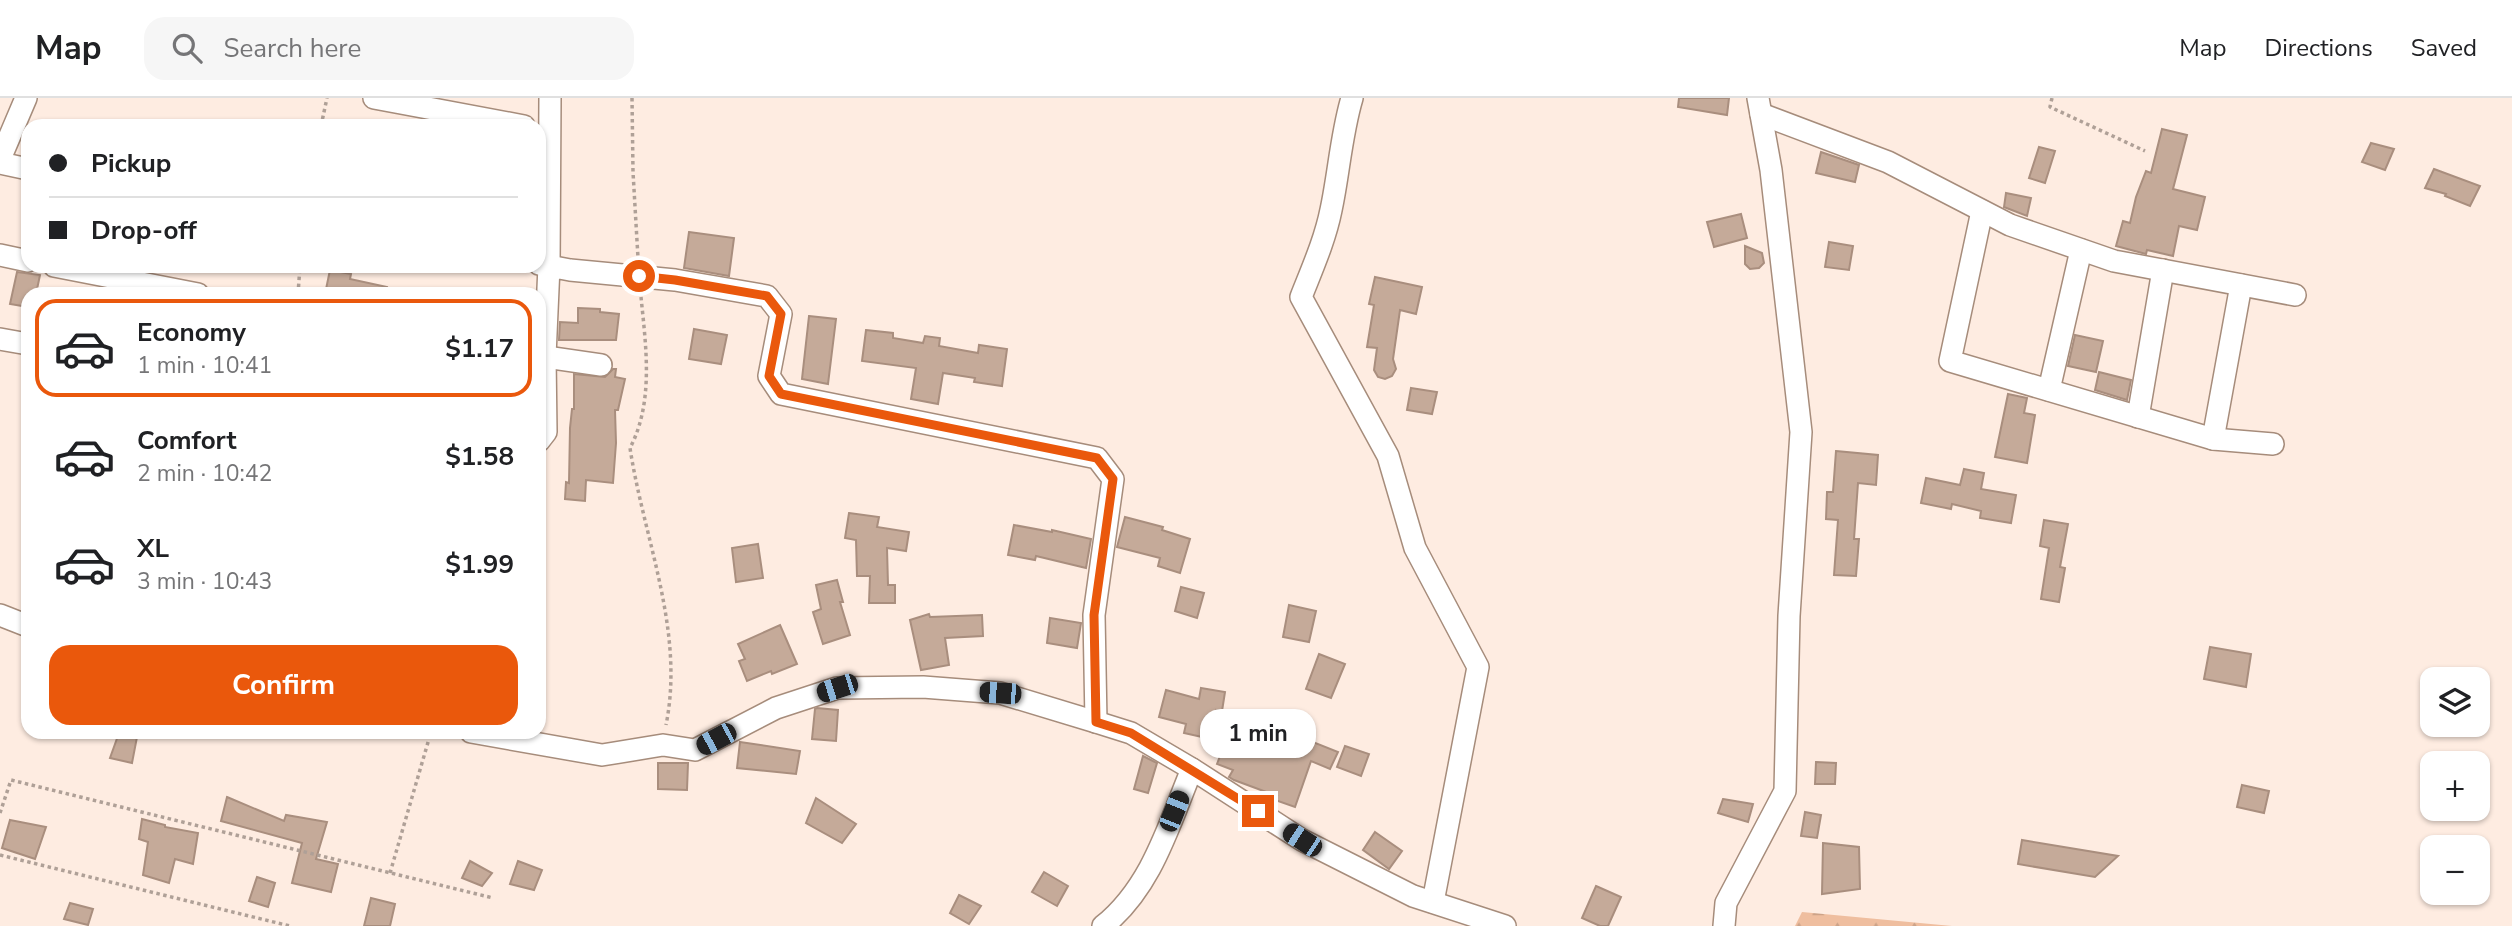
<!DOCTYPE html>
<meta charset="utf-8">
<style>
body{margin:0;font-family:"Nunito Sans",sans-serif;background:#f6f6f6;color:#202124;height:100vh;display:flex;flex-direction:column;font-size:26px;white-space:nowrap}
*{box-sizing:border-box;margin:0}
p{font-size:23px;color:#757577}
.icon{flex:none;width:38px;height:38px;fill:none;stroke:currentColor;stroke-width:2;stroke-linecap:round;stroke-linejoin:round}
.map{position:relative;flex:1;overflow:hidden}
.drawer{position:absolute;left:21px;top:189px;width:525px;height:452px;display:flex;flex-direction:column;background:#fff;border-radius:21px;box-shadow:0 2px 5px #0004}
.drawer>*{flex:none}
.guide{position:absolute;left:21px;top:21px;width:525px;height:154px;border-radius:21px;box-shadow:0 2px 5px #0004;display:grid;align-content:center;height:154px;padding:0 28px;background:#fff}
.fabs{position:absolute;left:2420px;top:569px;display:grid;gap:14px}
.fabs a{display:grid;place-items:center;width:70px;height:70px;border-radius:14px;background:#fff;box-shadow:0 2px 5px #0004;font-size:35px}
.end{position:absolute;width:32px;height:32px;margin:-16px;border:9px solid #ea580c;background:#fff;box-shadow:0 0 0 4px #fff}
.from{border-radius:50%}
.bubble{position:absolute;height:49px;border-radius:21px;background:#fff;box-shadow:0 2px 5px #0004;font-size:23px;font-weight:700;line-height:49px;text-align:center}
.car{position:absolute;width:21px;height:42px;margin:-21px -10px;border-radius:9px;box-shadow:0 0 5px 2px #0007;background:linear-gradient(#222 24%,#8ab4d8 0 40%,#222 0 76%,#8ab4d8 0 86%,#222 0)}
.guide b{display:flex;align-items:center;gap:24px;height:66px;font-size:26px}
.guide b+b{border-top:2px solid #e0e0e0}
.guide i{width:18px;height:18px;background:#202124}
ul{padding:12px 0 0;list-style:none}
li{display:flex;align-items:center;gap:21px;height:98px;margin:0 14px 10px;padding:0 14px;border:4px solid transparent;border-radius:21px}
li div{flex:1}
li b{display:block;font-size:26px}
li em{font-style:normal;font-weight:700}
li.selected{border-color:#ea580c}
li>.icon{width:63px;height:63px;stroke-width:1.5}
.action{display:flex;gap:14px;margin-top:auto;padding:14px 28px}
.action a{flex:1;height:80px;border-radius:21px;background:#ea580c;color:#fff;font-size:28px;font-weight:700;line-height:80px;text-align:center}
header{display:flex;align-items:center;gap:42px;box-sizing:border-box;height:98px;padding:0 35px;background:#fff;border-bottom:2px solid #e0e0e0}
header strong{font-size:33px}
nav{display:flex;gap:38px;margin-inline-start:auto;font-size:24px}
.search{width:490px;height:63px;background:#f6f6f6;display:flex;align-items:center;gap:18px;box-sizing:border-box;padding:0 24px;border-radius:21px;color:#757577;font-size:26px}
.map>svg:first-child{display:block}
</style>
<header>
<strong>Map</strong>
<div class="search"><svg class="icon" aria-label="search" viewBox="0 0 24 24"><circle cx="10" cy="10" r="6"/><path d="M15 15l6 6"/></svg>Search here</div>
<nav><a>Map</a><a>Directions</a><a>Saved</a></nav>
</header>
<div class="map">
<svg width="2512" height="828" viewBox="0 0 2512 828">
<defs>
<pattern id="forest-firs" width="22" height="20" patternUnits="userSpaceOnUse" patternTransform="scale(1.75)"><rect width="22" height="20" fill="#efbe9f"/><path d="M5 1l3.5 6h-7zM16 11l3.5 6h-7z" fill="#cda388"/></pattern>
</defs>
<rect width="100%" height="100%" fill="#feece1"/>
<path fill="url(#forest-firs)" d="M 1802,814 L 1952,828 L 1795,828 Z"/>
<g fill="#c5aa99" stroke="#a98e7e" stroke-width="2">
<path d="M 1679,0 L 1729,0 L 1727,17 L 1678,9 Z"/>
<path d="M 2162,31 L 2187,37 L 2173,91 L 2205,99 L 2197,132 L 2179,128 L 2173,158 L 2147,152 L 2146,156 L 2116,148 L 2123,123 L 2130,125 L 2136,99 L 2146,73 L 2151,75 Z"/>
<path d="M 2371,45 L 2394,51 L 2385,72 L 2362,64 Z"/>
<path d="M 2039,49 L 2055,53 L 2045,85 L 2029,80 Z"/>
<path d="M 1821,54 L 1859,67 L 1855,84 L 1816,75 Z"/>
<path d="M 2434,71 L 2480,88 L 2470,108 L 2445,98 L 2446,96 L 2425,90 Z"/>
<path d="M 2006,95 L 2031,100 L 2027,118 L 2004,109 Z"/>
<path d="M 1741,116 L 1747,140 L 1714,149 L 1707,124 Z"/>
<path d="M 689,134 L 734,140 L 729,178 L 684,170 Z"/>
<path d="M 1829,144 L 1853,148 L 1849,172 L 1825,169 Z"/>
<path d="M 1745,148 L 1762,155 L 1764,165 L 1759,170 L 1750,171 L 1745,166 Z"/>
<path d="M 330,172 L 351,176 L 350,181 L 387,189 L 386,196 L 325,196 Z"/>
<path d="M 17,174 L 40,177 L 36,196 L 28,196 L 28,209 L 10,206 Z"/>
<path d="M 1375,179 L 1422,189 L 1416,216 L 1400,212 L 1393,261 L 1396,271 L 1392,278 L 1385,281 L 1378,279 L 1374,272 L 1377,250 L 1367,249 L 1374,207 L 1369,206 Z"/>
<path d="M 578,210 L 600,211 L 600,214 L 619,216 L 616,242 L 559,242 L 560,224 L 578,225 Z"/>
<path d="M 809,218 L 836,221 L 828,286 L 802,281 Z"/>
<path d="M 694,231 L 727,237 L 721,266 L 689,261 Z"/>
<path d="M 866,232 L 893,235 L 893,240 L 923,245 L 925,238 L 940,240 L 939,248 L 978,255 L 979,247 L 1007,251 L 1002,288 L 974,284 L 975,280 L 943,275 L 938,306 L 911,301 L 916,270 L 862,263 Z"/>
<path d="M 2075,237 L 2103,243 L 2096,274 L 2068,268 Z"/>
<path d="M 613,271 L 616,271 L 615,279 L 625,281 L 618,312 L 615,312 L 616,345 L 613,385 L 586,382 L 585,403 L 565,401 L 566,384 L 569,385 L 570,330 L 572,311 L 574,311 L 574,276 L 605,279 Z"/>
<path d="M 2099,274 L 2131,282 L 2127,302 L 2095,292 Z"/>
<path d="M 1411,290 L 1437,294 L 1432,316 L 1407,312 Z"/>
<path d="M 2008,296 L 2027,300 L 2024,315 L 2035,317 L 2027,365 L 1995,359 Z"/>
<path d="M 1836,353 L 1878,357 L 1876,387 L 1858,385 L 1854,441 L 1859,441 L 1856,478 L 1834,477 L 1838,422 L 1826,421 L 1827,394 L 1833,394 Z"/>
<path d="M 1964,371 L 1984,375 L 1981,391 L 2016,397 L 2011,425 L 1980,420 L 1981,413 L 1952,406 L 1951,411 L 1921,405 L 1926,380 L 1960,387 Z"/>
<path d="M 849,415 L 879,419 L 877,429 L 909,434 L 906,453 L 887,450 L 888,487 L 895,487 L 895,505 L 869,505 L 870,478 L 857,478 L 856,442 L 845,440 Z"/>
<path d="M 1125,419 L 1163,429 L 1162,432 L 1190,441 L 1180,475 L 1158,468 L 1160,460 L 1117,449 Z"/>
<path d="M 2044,422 L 2068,426 L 2060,469 L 2065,470 L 2059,504 L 2041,501 L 2049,450 L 2040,448 Z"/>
<path d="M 1014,427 L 1052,434 L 1052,432 L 1091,441 L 1086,470 L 1036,458 L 1035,462 L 1008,457 Z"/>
<path d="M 758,446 L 763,480 L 736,484 L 732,450 Z"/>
<path d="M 837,482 L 843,504 L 840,504 L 850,537 L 823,546 L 813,514 L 821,511 L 816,487 Z"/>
<path d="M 1181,489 L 1204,495 L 1197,520 L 1175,513 Z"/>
<path d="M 1289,507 L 1316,513 L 1309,544 L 1283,539 Z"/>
<path d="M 929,516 L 930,519 L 982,517 L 983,538 L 945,540 L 949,567 L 921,572 L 910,522 Z"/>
<path d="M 1050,520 L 1081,525 L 1077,550 L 1047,545 Z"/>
<path d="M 780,527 L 797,566 L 772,576 L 771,573 L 747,583 L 739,563 L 745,561 L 738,546 Z"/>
<path d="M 2210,549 L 2251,556 L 2246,589 L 2204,581 Z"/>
<path d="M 1319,556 L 1345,566 L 1331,600 L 1306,591 Z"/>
<path d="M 1201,590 L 1225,594 L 1222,613 L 1216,612 L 1211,641 L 1184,635 L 1186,626 L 1159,619 L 1166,592 L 1199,601 Z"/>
<path d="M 817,610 L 838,612 L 836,643 L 812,641 L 815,611 Z"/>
<path d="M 1267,631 L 1301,647 L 1303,640 L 1338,654 L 1330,671 L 1311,663 L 1295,709 L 1275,702 L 1277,698 L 1234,682 L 1229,679 L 1233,672 L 1217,666 L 1225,645 L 1255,657 Z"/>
<path d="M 119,635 L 137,639 L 132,665 L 110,660 Z"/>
<path d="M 740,644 L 800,653 L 796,676 L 737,670 Z"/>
<path d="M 1345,648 L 1369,656 L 1361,678 L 1337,669 Z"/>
<path d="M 1143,658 L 1157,665 L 1148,695 L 1134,691 Z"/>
<path d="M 1816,664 L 1836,665 L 1835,686 L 1815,686 Z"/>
<path d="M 658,665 L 688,665 L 687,692 L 658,691 Z"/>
<path d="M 2242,687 L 2269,693 L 2264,715 L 2237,709 Z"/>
<path d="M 227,699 L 284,723 L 286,717 L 327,724 L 316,761 L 338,766 L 331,794 L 292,785 L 302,745 L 221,723 Z"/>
<path d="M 816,700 L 856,726 L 842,745 L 806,725 Z"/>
<path d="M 1723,701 L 1753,706 L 1748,724 L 1718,715 Z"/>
<path d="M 1805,714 L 1821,717 L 1817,740 L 1801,738 Z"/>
<path d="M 142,721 L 165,727 L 165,729 L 198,735 L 193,766 L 175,761 L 169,785 L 143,777 L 148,744 L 139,741 Z"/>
<path d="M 10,722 L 46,729 L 35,761 L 2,750 Z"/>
<path d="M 1375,734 L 1402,753 L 1389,771 L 1363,752 Z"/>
<path d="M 2022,742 L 2118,758 L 2095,779 L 2018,766 Z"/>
<path d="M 1823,745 L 1859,749 L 1860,791 L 1822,796 Z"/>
<path d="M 470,763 L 492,775 L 482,788 L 462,780 Z"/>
<path d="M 518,763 L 542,772 L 534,792 L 510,786 Z"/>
<path d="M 1044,774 L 1068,788 L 1057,808 L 1032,794 Z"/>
<path d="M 257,779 L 275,785 L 268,809 L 249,803 Z"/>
<path d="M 1596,788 L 1621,799 L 1608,828 L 1600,828 L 1582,820 Z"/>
<path d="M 959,797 L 981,808 L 969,826 L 950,815 Z"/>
<path d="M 371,800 L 395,806 L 390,828 L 364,828 Z"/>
<path d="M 70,805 L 93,811 L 88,827 L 64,821 Z"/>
</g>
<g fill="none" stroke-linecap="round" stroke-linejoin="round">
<g stroke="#a68c7b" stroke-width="24">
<g id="minor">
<path d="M 374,0 L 524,28"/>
<path d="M 1352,0 C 1341,37 1339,75 1331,112 C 1325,142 1312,171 1301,199 L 1388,358 L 1415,450 L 1478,569 L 1433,804"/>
<path d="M 1761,16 L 1888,64 L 2010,127 L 2114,163 L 2295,197"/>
<path d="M 0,61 L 26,0"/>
<path d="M 0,65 L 28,71"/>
<path d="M 1982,113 L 1950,263 L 2213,341 L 2273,346"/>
<path d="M 0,157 L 28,163"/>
<path d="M 539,166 L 549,168 L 550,0"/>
<path d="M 54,168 L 198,196"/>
<path d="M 0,241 L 28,246"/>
<path d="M 539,258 L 601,267"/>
<path d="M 2049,292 L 2081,152"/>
<path d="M 2138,319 L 2163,172"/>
<path d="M 2213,341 L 2241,187"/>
<path d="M 539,343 L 546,334 L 545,258 L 549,168 L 570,172 L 675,182 L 767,198 L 781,216 L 769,278 L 781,296 L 1097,360 L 1113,381 L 1094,517 L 1096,624"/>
<path d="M 0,517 L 28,528"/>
<path d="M 471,634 L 602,657 L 663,647 L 695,652 L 776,610 L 837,590 L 923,589 L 1000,595 L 1096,624 L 1131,635 L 1192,671 C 1169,726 1152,789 1103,828"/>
<path d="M 1192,671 L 1302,742 L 1413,798 L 1505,828"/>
<path d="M 1724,828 L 1726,805 L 1785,693 L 1789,518 L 1801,334 L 1771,72 L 1758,0"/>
</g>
</g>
<g stroke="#afa097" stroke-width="3.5" stroke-dasharray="3.5 3.5" stroke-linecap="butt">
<path d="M 632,0 L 633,74 L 638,160"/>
<path d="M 2052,0 L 2050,9 L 2145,53"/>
<path d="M 321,28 L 327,0"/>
<path d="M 298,196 L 300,168"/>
<path d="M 641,199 C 646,249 654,304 630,350 C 644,442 685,533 666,627"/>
<path d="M 0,715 L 11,682 L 493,800"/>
<path d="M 0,757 L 290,828"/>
<path d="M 390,775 L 431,634"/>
</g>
<use href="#minor" stroke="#fff" stroke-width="21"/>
</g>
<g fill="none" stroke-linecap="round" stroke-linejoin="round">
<path stroke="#ea580c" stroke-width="9" d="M 639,178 L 675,182 L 767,198 L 781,216 L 769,278 L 781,296 L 1097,360 L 1113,381 L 1094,517 L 1096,624 L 1131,635 L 1258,713"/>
</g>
</svg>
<div class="fabs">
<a><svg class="icon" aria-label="layers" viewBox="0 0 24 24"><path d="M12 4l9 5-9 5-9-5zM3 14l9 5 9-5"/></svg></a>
<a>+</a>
<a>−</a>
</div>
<i class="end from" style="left:639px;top:178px"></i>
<i class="end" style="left:1258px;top:713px"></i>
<div class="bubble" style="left:1200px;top:611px;width:116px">1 min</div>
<i class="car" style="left:837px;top:590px;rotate:252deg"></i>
<i class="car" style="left:1000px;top:595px;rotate:274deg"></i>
<i class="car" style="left:716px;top:641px;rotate:242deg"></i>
<i class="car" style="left:1174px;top:713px;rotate:22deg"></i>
<i class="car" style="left:1302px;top:742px;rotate:303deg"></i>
<div class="guide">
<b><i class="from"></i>Pickup</b>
<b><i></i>Drop-off</b>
</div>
<section class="drawer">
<ul>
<li class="selected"><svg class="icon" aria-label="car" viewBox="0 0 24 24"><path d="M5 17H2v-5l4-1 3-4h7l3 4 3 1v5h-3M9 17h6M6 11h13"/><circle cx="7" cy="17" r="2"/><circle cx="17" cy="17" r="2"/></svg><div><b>Economy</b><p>1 min · 10:41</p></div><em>$1.17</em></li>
<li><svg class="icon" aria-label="car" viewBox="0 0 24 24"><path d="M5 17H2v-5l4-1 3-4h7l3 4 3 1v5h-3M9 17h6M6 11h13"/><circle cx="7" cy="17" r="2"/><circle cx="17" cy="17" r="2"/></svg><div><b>Comfort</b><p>2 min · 10:42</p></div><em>$1.58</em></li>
<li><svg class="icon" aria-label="car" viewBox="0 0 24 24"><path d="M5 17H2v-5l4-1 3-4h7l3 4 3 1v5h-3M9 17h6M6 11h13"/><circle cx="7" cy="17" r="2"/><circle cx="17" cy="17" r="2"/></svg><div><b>XL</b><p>3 min · 10:43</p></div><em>$1.99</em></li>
</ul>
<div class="action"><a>Confirm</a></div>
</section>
</div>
